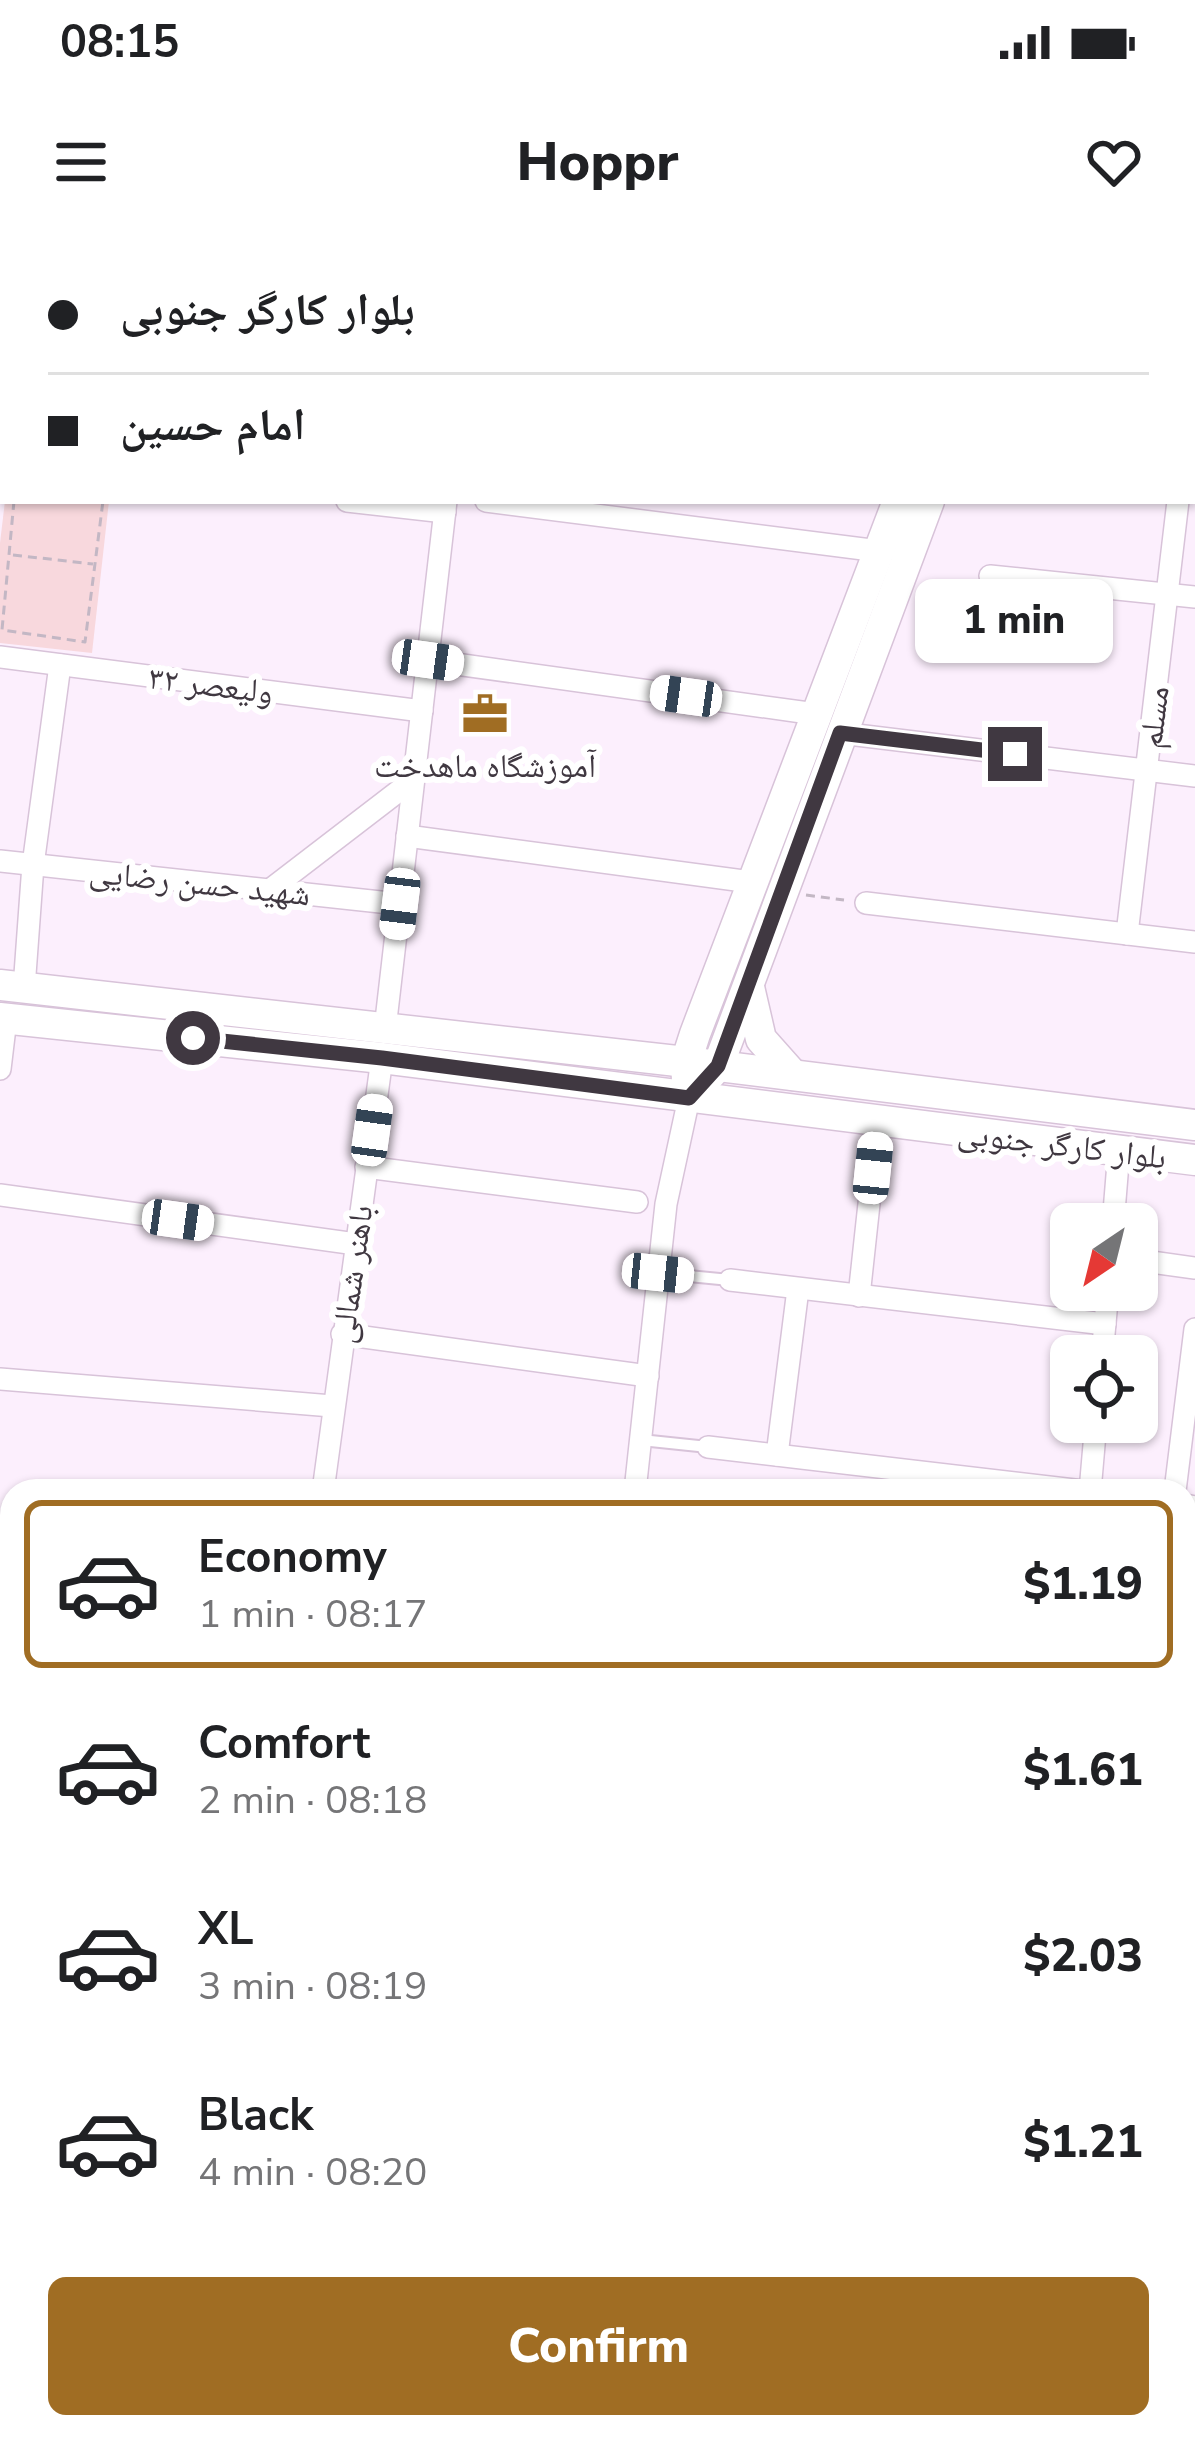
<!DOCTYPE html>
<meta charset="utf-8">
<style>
body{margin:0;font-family:"Nunito Sans","Noto Naskh Arabic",sans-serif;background:#f6f6f6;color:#202124;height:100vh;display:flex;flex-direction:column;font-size:45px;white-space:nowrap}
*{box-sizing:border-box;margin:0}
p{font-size:39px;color:#757577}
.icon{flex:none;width:66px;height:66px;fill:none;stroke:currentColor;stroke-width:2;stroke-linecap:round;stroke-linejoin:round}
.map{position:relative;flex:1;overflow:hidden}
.details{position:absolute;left:0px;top:1239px;width:1197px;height:960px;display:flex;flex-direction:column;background:#fff;border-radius:36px 36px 0 0;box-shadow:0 3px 9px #0004}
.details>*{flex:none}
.guide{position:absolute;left:0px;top:0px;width:1197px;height:264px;box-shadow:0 3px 9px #0004;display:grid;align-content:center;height:264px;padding:0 48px;background:#fff}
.needle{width:78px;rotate:215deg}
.buttons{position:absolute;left:1050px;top:963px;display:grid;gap:24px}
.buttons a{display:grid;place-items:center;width:108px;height:108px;border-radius:18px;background:#fff;box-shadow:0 3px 9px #0004;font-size:60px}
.end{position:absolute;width:54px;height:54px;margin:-27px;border:15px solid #403841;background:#fff;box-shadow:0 0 0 6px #fff}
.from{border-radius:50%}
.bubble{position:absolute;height:84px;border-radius:18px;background:#fff;box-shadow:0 3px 9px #0004;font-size:39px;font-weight:800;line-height:84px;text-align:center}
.car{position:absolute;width:36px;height:72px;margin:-36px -18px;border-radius:15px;box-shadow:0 0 9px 3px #0007;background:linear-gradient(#fff 24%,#345 0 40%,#fff 0 76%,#345 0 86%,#fff 0)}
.guide b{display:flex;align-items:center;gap:42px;height:114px;font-size:45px}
.guide b+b{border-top:3px solid #e0e0e0}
.guide i{width:30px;height:30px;background:#202124}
ul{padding:21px 0 0;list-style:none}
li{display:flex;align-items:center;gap:36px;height:168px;margin:0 24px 18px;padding:0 24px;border:6px solid transparent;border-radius:18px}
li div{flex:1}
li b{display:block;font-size:45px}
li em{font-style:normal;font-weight:800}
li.selected{border-color:#a06d23}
li>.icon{width:108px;height:108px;stroke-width:1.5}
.cta{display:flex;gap:24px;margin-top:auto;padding:24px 48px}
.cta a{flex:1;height:138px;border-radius:18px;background:#a06d23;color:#fff;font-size:48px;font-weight:800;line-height:138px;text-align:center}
.status{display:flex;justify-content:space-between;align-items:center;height:84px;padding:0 60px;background:#fff;direction:ltr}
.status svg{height:33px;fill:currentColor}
header{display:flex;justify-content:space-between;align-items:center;height:156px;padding:0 48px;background:#fff;font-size:54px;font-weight:800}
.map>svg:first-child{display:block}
</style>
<div class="status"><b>08:15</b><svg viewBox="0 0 49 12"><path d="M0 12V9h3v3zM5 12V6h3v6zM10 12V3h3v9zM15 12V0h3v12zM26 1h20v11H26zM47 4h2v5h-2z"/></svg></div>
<header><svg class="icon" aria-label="menu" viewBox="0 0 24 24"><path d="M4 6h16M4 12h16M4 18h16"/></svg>Hoppr<svg class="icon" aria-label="heart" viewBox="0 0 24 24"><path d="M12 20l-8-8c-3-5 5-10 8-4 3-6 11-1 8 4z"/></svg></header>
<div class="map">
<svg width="1195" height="2199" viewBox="0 0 1195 2199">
<rect width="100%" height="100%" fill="#fceffd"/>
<path fill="#f8ddfa" d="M 1185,1919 L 1195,1920 L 1195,2088 L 1185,2087 Z"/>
<g fill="#f8d8dd">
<path d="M 5,261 L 109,261 L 92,413 L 0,403 L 0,303 Z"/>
<path d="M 1185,2025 L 1195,2026 L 1195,2081 L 1185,2080 Z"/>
</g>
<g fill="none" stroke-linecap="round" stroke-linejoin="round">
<g stroke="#d8c3d9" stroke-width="14">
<g id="lane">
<path d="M 658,1033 L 730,1040"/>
<path d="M 641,1200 L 708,1207"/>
</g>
</g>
<g stroke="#d8c3d9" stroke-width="24">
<g id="street">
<path d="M 1167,0 L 1190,3"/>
<path d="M 296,3 L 296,0"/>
<path d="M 476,3 L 476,0"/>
<path d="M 677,3 L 677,0"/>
<path d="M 804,3 L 804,0"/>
<path d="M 0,111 L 3,111"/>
<path d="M 1194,188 L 1195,189"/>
<path d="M 347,261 L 445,272"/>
<path d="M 486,261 L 879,311"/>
<path d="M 990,336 L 1195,357"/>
<path d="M 0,417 L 422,471"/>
<path d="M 427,420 L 816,474"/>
<path d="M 840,493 L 1195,536"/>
<path d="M 407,596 L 751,642"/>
<path d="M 0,621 L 399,664"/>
<path d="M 271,649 L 413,540"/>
<path d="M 866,663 L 1195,702"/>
<path d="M 1127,694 L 1178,261"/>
<path d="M 24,748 L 33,625 L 60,425"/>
<path d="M 385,789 L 446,261"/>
<path d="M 0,829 L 6,779"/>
<path d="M 366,927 L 637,962"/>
<path d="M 0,955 L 356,1004"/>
<path d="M 1113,984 L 1119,911"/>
<path d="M 1137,1020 L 1195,1028"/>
<path d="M 730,1040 L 1105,1084"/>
<path d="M 859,1056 L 878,881"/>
<path d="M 342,1094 L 648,1136"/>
<path d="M 1102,1116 L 1108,1050"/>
<path d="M 0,1139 L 332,1166"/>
<path d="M 708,1207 L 1083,1251"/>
<path d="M 777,1215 L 798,1049"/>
<path d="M 323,1251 L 382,818"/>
<path d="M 635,1251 L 666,964 L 689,858"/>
<path d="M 1090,1251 L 1096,1182"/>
<path d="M 1175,1251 L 1195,1089"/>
<path d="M 1185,1265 L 1195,1267"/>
<path d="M 0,1300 L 12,1301"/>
<path d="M 0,1478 L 12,1480"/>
<path d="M 1185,1497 L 1195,1498"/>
<path d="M 0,1576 L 12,1578"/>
<path d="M 1185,1652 L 1195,1653"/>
<path d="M 0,1730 L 12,1731"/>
<path d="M 1185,1814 L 1195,1815"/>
<path d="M 0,1889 L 12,1891"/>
<path d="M 1185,1905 L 1195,1906"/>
<path d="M 0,2039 L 12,2041"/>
<path d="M 1185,2157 L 1195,2151"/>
<path d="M 378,2187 L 386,2199"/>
<path d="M 586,2187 L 588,2199"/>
<path d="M 799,2187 L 799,2199"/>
<path d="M 531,2199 L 532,2187"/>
</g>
</g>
<g stroke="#d8c3d9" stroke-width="33">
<g id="secondary">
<path d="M 998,3 L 999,0"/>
<path d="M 1030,3 L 1031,0"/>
<path d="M 0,745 L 686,822 L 1195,885"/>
<path d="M 749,747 L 761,799 L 793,835"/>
<path d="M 0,778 L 382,818 L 1195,920"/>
<path d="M 708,837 L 718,826 L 929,261"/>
<path d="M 687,840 L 686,822 L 695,794 L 898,261"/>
</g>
</g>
<g stroke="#c3b7c4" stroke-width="3" stroke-dasharray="9 6" stroke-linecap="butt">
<path d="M 765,3 L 765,0"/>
<path d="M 14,261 L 2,390 L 85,402 L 103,261"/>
<path d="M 13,315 L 93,324"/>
<path d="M 806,655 L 844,660"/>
</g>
<use href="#lane" stroke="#fff" stroke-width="10"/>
<use href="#street" stroke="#fff" stroke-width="21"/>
<use href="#secondary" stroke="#fff" stroke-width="30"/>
</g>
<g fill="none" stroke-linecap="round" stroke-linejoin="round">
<path stroke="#403841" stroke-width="15" d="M 193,798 L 382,818 L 689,858 L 718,826 L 840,493 L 1015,514"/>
</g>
<defs>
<g id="office-bare" transform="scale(3.6)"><path d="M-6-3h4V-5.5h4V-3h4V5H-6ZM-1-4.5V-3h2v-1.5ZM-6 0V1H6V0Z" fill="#a06d23" stroke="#fff" stroke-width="2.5" paint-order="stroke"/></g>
</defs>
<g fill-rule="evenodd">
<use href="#office-bare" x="485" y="474"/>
</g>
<g text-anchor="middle" stroke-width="12" stroke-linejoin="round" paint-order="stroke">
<g font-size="33" fill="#403841" stroke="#fff">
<text transform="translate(211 444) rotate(7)" y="12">ولیعصر ۳۲</text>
<text transform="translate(1153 477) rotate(-83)" y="12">مسلم</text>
<text transform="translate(200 642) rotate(6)" y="12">شهید حسن رضایی</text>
<text transform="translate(1062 904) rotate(7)" y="12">بلوار کارگر جنوبی</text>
<text transform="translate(351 1034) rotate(-82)" y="12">باهنر شمالی</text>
</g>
<g font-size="33" fill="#403841" stroke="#fff">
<text x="485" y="537">آموزشگاه ماهدخت</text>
</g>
</g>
</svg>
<div class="buttons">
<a><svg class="needle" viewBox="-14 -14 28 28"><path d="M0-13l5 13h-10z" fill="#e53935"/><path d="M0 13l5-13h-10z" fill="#757577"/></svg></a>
<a><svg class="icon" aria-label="locate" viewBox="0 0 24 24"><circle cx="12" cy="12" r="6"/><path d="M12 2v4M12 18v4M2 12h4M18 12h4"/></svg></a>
</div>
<i class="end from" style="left:193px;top:798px"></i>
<i class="end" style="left:1015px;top:514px"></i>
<div class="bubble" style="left:915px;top:339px;width:198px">1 min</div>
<i class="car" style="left:428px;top:420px;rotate:98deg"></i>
<i class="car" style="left:686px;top:456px;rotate:278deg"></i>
<i class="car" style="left:400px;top:664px;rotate:187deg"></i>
<i class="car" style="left:372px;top:890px;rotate:8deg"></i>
<i class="car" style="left:873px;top:928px;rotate:6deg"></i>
<i class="car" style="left:178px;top:980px;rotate:98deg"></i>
<i class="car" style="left:658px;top:1033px;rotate:96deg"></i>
<div class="guide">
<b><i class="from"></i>بلوار کارگر جنوبی</b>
<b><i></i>امام حسین</b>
</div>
<section class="details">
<ul>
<li class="selected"><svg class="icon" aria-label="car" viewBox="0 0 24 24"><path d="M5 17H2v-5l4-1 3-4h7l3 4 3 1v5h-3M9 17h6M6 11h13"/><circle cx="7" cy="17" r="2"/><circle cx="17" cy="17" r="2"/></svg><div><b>Economy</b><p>1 min · 08:17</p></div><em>$1.19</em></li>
<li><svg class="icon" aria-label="car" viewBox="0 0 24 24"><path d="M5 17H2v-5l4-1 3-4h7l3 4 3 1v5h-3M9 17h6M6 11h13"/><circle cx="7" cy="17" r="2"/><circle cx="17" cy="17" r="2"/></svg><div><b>Comfort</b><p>2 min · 08:18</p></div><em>$1.61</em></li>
<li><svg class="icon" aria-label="car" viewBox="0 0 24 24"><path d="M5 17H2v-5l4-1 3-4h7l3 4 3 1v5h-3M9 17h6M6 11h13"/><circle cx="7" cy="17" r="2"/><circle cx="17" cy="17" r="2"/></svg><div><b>XL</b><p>3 min · 08:19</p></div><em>$2.03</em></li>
<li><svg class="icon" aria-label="car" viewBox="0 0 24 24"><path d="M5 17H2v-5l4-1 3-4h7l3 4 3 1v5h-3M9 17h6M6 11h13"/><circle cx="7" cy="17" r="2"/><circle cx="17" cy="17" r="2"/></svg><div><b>Black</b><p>4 min · 08:20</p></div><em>$1.21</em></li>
</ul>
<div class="cta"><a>Confirm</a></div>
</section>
</div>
